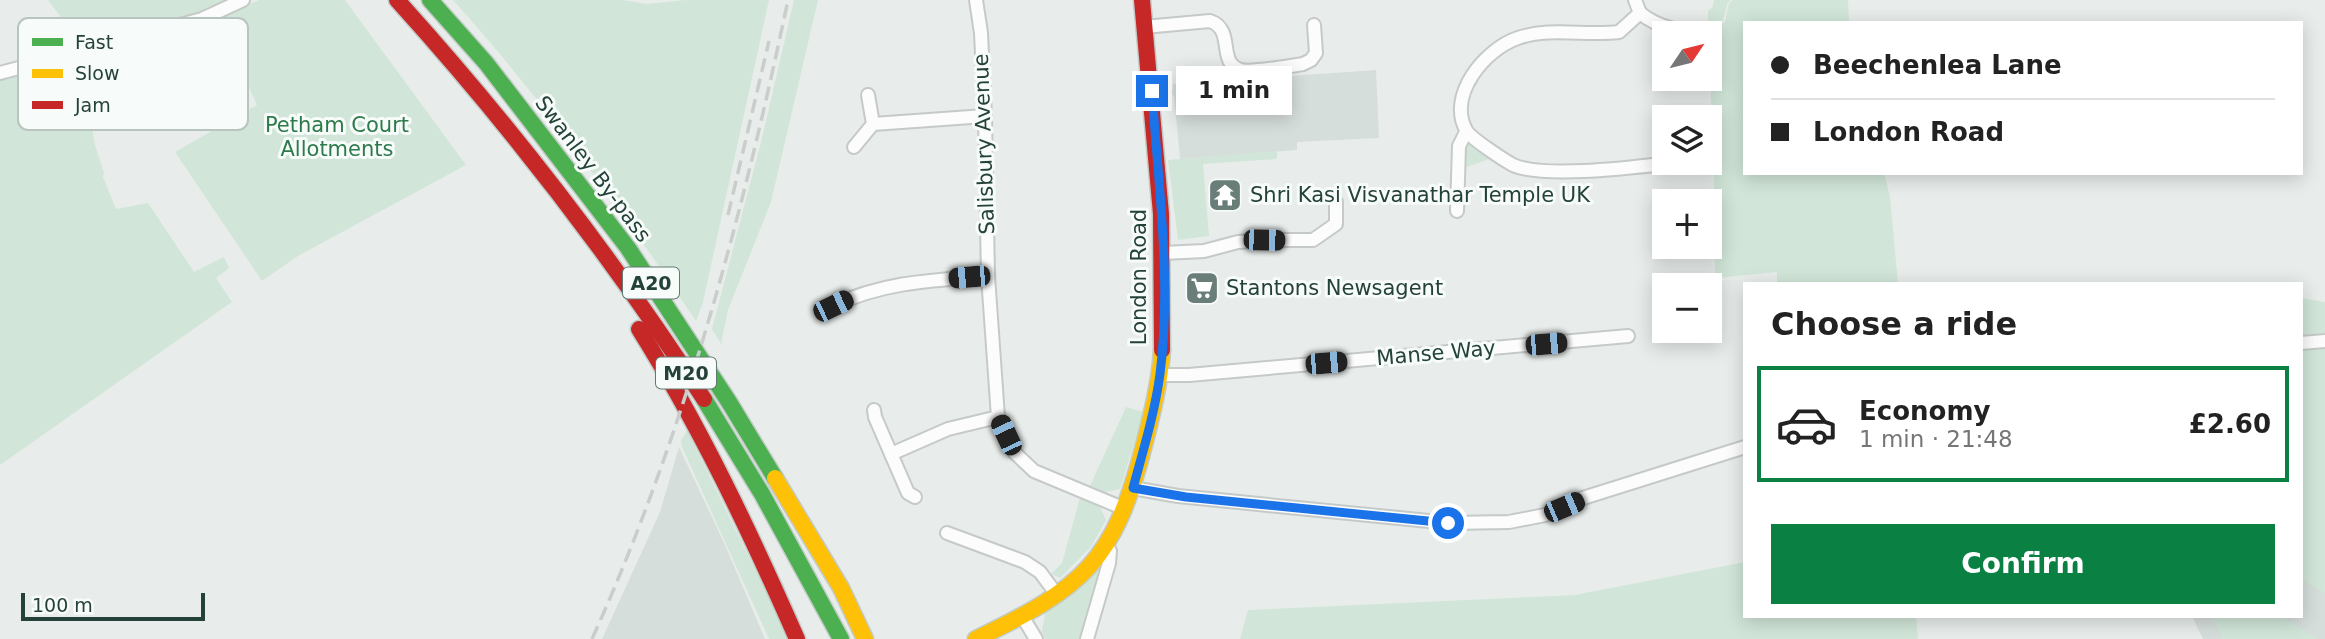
<!DOCTYPE html>
<meta charset="utf-8">
<style>
body{margin:0;font-family:"DejaVu Sans",sans-serif;background:#f6f6f6;color:#222;height:100vh;display:flex;flex-direction:column;font-size:26px;white-space:nowrap}
*{box-sizing:border-box;margin:0}
p{font-size:23px;color:#767676}
.icon{flex:none;width:38px;height:38px;fill:none;stroke:currentColor;stroke-width:2;stroke-linecap:round;stroke-linejoin:round}
.map{position:relative;flex:1;overflow:hidden}
.drawer{position:absolute;left:1743px;top:282px;width:560px;height:336px;display:flex;flex-direction:column;background:#fff;border-radius:0px;box-shadow:0 4px 18px #0003}
.drawer>*{flex:none}
.top-card{position:absolute;left:1743px;top:21px;width:560px;height:154px;border-radius:0px;box-shadow:0 4px 18px #0003;display:grid;align-content:center;height:154px;padding:0 28px;background:#fff}
.needle{width:46px;rotate:55deg}
.controls{position:absolute;left:1652px;top:21px;display:grid;gap:14px}
.controls a{display:grid;place-items:center;width:70px;height:70px;border-radius:0px;background:#fff;box-shadow:0 4px 18px #0003;font-size:35px}
.scale{position:absolute;left:21px;bottom:18px;width:184px;box-sizing:border-box;padding-left:7px;border:4px solid #24423a;border-top:0;font-size:19px;line-height:24px;white-space:nowrap;color:#24423a;-webkit-text-stroke:5px #f7fbf9;paint-order:stroke}
.end{position:absolute;width:32px;height:32px;margin:-16px;border:9px solid #1a73e8;background:#fff;box-shadow:0 0 0 4px #fff}
.from{border-radius:50%}
.bubble{position:absolute;height:49px;border-radius:0px;background:#fff;box-shadow:0 4px 18px #0003;font-size:23px;font-weight:800;line-height:49px;text-align:center}
.car{position:absolute;width:21px;height:42px;margin:-21px -10px;border-radius:9px;box-shadow:0 0 5px 2px #0007;background:linear-gradient(#222 24%,#8ab4d8 0 40%,#222 0 76%,#8ab4d8 0 86%,#222 0)}
.top-card b{display:flex;align-items:center;gap:24px;height:66px;font-size:26px}
.top-card b+b{border-top:2px solid #e0e0e0}
.top-card i{width:18px;height:18px;background:#222}
ul{padding:0;list-style:none}
li{display:flex;align-items:center;gap:21px;height:116px;margin:0 14px 10px;padding:0 14px;border:4px solid transparent;border-radius:0px}
li div{flex:1}
li b{display:block;font-size:26px}
li em{font-style:normal;font-weight:800}
li.active{border-color:#0b8043}
li>.icon{width:63px;height:63px;stroke-width:1.5}
h2{padding:0 28px;font-size:32px;line-height:84px}
.button{display:flex;gap:14px;margin-top:auto;padding:14px 28px}
.button a{flex:1;height:80px;border-radius:0px;background:#0b8043;color:#fff;font-size:28px;font-weight:800;line-height:80px;text-align:center}
.map>svg:first-child{display:block}
</style>
<div class="map">
<svg width="2325" height="639" viewBox="0 0 2325 639">
<rect width="100%" height="100%" fill="#e8edeb"/>
<g fill="#d6dedb">
<path d="M 1376,70 L 1379,138 L 1297,142 L 1297,150 L 1180,159 L 1174,96 L 1172,94 L 1173,84 Z"/>
<path d="M 2325,345 L 2325,639 L 2203,639 L 2192,616 L 2301,616 L 2301,347 Z"/>
<path d="M 679,447 L 726,547 L 765,639 L 602,639 L 660,512 Z"/>
</g>
<g fill="#d1e6d8">
<path d="M 48,0 L 229,0 L 205,11 L 80,43 Z"/>
<path d="M 259,0 L 345,0 L 466,165 L 298,256 L 262,281 L 175,152 L 257,105 L 217,18 Z"/>
<path d="M 453,0 L 623,0 L 647,4 L 685,0 L 769,0 L 703,302 L 696,321 C 621,209 543,100 453,0 Z"/>
<path d="M 794,0 L 818,0 L 771,202 L 728,310 L 721,344 L 712,329 L 762,138 Z"/>
<path d="M 1714,0 L 1731,0 L 1728,2 L 1722,24 L 1725,22 L 1729,3 L 1733,0 L 1848,0 L 1849,23 L 1745,23 L 1745,173 L 1884,173 L 1890,197 L 1898,283 L 1777,283 L 1777,272 L 1715,278 L 1714,164 L 1708,32 L 1713,29 L 1708,26 L 1708,10 L 1712,8 Z"/>
<path d="M 79,57 L 95,145 L 104,173 L 103,177 L 116,209 L 148,203 L 194,272 L 224,257 L 229,268 L 216,278 L 232,302 L 0,465 L 0,80 Z"/>
<path d="M 1467,133 L 1498,156 L 1458,170 Z"/>
<path d="M 1277,151 L 1277,159 L 1203,164 L 1209,236 L 1178,240 L 1168,160 Z"/>
<path d="M 2301,298 L 2325,302 L 2325,338 L 2301,337 Z"/>
<path d="M 2325,344 L 2325,593 L 2301,579 L 2301,348 Z"/>
<path d="M 1126,407 L 1144,412 L 1120,489 L 1106,492 L 1090,486 Z"/>
<path d="M 687,430 L 789,639 L 769,639 L 682,447 L 681,441 Z"/>
<path d="M 1080,498 L 1100,507 L 1106,520 L 1091,547 L 1060,578 L 1051,574 L 1062,563 Z"/>
<path d="M 1745,562 L 1745,616 L 1916,616 L 1918,639 L 1240,639 L 1248,610 L 1575,595 Z"/>
<path d="M 1102,566 L 1081,639 L 1045,639 L 1042,631 L 1045,613 Z"/>
<path d="M 2212,616 L 2282,616 L 2317,639 L 2223,639 Z"/>
</g>
<g fill="none" stroke-linecap="round" stroke-linejoin="round">
<g stroke="#c5cac8" stroke-width="16">
<g id="street">
<path d="M 976,0 L 981,33 L 985,116 L 988,276 L 998,417 L 1014,452 L 1034,471 L 1125,509"/>
<path d="M 1635,0 L 1640,13 L 1619,32 C 1586,36 1549,27 1518,38 C 1485,49 1447,95 1466,130 C 1470,138 1504,160 1513,165 C 1544,179 1636,167 1672,163"/>
<path d="M 1640,13 C 1661,30 1682,31 1708,32"/>
<path d="M 1144,27 L 1210,21 C 1236,30 1216,63 1241,70 C 1251,73 1290,66 1303,64 L 1311,60 L 1316,53 L 1314,25"/>
<path d="M 0,73 L 202,19 L 243,0"/>
<path d="M 873,124 L 985,116"/>
<path d="M 854,147 L 873,124 L 868,95"/>
<path d="M 1457,211 L 1459,146 L 1466,132"/>
<path d="M 1163,253 L 1204,251 L 1238,242 L 1264,240 L 1313,240 L 1336,224 L 1336,202"/>
<path d="M 833,306 C 882,282 934,280 988,276"/>
<path d="M 2301,343 L 2325,341"/>
<path d="M 1160,375 L 1189,375 L 1628,336"/>
<path d="M 874,410 L 875,417 L 908,493 L 915,497"/>
<path d="M 891,454 L 948,429 L 998,417"/>
<path d="M 1133,488 L 1178,496 L 1449,523 L 1509,522 L 1545,515 L 1583,498 L 1745,447"/>
<path d="M 947,533 L 1025,562 L 1040,572 L 1057,595"/>
<path d="M 1022,616 L 1036,639"/>
<path d="M 1087,639 L 1109,563 L 1110,551 L 1106,545"/>
</g>
</g>
<g stroke="#c3cbc8" stroke-width="19">
<g id="fast">
<path d="M 430,0 L 486,63 L 628,248 L 729,402 L 775,478"/>
<path d="M 704,399 L 762,494 L 841,639"/>
</g>
</g>
<g stroke="#c3cbc8" stroke-width="19">
<g id="slow">
<path d="M 775,478 L 841,588 L 865,639"/>
<path d="M 976,639 C 1082,588 1114,563 1144,445 C 1152,414 1160,382 1162,350"/>
</g>
</g>
<g stroke="#c3cbc8" stroke-width="19">
<g id="jam">
<path d="M 397,0 C 510,125 612,257 704,399"/>
<path d="M 1142,0 L 1161,214 L 1162,350"/>
<path d="M 639,329 C 701,428 750,532 797,639"/>
</g>
</g>
<use href="#street" stroke="#fcfcfc" stroke-width="12"/>
<use href="#fast" stroke="#4caf50" stroke-width="16"/>
<use href="#slow" stroke="#ffc107" stroke-width="16"/>
<use href="#jam" stroke="#c62828" stroke-width="16"/>
<g stroke="#c9cdcc" stroke-width="3.5" stroke-dasharray="14 7" stroke-linecap="butt">
<path d="M 728,215 L 769,41"/>
<path d="M 592,639 C 684,436 742,218 788,0"/>
</g>
</g>
<g fill="none" stroke-linecap="round" stroke-linejoin="round">
<path stroke="#1a73e8" stroke-width="9" d="M 1152,91 C 1158,184 1172,280 1160,374 C 1155,412 1143,451 1133,488 L 1186,497 L 1448,523"/>
</g>
<defs>
<g id="temple-square" transform="scale(1.75)"><rect x="-9" y="-9" width="18" height="18" rx="4" fill="#697e78" stroke="#f7fbf9"/><path d="M0-6L5-2H3V0L6.5 2.5H4V6H1.5V3h-3V6H-4V2.5H-6.5L-3 0V-2H-5Z" fill="#fff"/></g>
<g id="supermarket-square" transform="scale(1.75)"><rect x="-9" y="-9" width="18" height="18" rx="4" fill="#697e78" stroke="#f7fbf9"/><path d="M-6-5.5h2.5l.6 2H6L4.5 2H-2.5L-4.4-4H-6ZM-1.5 3.2a1.3 1.3 0 1 0 .1 0ZM3 3.2a1.3 1.3 0 1 0 .1 0Z" fill="#fff"/></g>
</defs>
<g fill-rule="evenodd">
<use href="#temple-square" x="1225" y="195"/>
<use href="#supermarket-square" x="1202" y="288"/>
</g>
<g text-anchor="middle" stroke-width="6" stroke-linejoin="round" paint-order="stroke">
<g fill="#f7fbf9" stroke="#637a73" stroke-width="2">
<rect x="623" y="267.5" width="56" height="31" rx="5"/>
<rect x="656" y="357.5" width="60" height="31" rx="5"/>
</g>
<g font-size="19" font-weight="bold" fill="#24423a">
<text x="651" y="290">A20</text>
<text x="686" y="380">M20</text>
</g>
<g font-size="21" fill="#2d7a4b" stroke="#f7fbf9">
<text x="337" y="132">Petham Court<tspan x="337" dy="24">Allotments</tspan></text>
</g>
<g font-size="21" fill="#24423a" stroke="#f7fbf9">
<text transform="translate(984 144) rotate(-92)" y="7">Salisbury Avenue</text>
<text transform="translate(593 169) rotate(53)" y="7">Swanley By-pass</text>
<text transform="translate(1139 277) rotate(-90)" y="7">London Road</text>
<text transform="translate(1436 353) rotate(-5)" y="7">Manse Way</text>
</g>
<g font-size="21" fill="#24423a" stroke="#f7fbf9" text-anchor="start">
<text x="1250" y="202">Shri Kasi Visvanathar Temple UK</text>
<text x="1226" y="295">Stantons Newsagent</text>
</g>
</g>
<rect x="18" y="18" width="230" height="112" rx="10" fill="#f7fbf9" stroke="#b8c4c0" stroke-width="2"/>
<rect x="32" y="38" width="31" height="8" fill="#4caf50"/>
<rect x="32" y="69" width="31" height="9" fill="#ffc107"/>
<rect x="32" y="101" width="31" height="8" fill="#c62828"/>
<g font-size="19" fill="#24423a">
<text x="75" y="49">Fast</text>
<text x="75" y="80">Slow</text>
<text x="75" y="112">Jam</text>
</g>
</svg>
<div class="controls">
<a><svg class="needle" viewBox="-14 -14 28 28"><path d="M0-13l5 13h-10z" fill="#e53935"/><path d="M0 13l5-13h-10z" fill="#767676"/></svg></a>
<a><svg class="icon" aria-label="layers" viewBox="0 0 24 24"><path d="M12 4l9 5-9 5-9-5zM3 14l9 5 9-5"/></svg></a>
<a>+</a>
<a>−</a>
</div>
<div class="scale">100 m</div>
<i class="end from" style="left:1448px;top:523px"></i>
<i class="end" style="left:1152px;top:91px"></i>
<div class="bubble" style="left:1176px;top:66px;width:116px">1 min</div>
<i class="car" style="left:1264px;top:240px;rotate:91deg"></i>
<i class="car" style="left:969px;top:277px;rotate:265deg"></i>
<i class="car" style="left:833px;top:306px;rotate:64deg"></i>
<i class="car" style="left:1546px;top:344px;rotate:85deg"></i>
<i class="car" style="left:1326px;top:363px;rotate:85deg"></i>
<i class="car" style="left:1006px;top:435px;rotate:335deg"></i>
<i class="car" style="left:1564px;top:507px;rotate:67deg"></i>
<div class="top-card">
<b><i class="from"></i>Beechenlea Lane</b>
<b><i></i>London Road</b>
</div>
<section class="drawer">
<h2>Choose a ride</h2>
<ul>
<li class="active"><svg class="icon" aria-label="car" viewBox="0 0 24 24"><path d="M5 17H2v-5l4-1 3-4h7l3 4 3 1v5h-3M9 17h6M6 11h13"/><circle cx="7" cy="17" r="2"/><circle cx="17" cy="17" r="2"/></svg><div><b>Economy</b><p>1 min · 21:48</p></div><em>£2.60</em></li>
</ul>
<div class="button"><a>Confirm</a></div>
</section>
</div>
